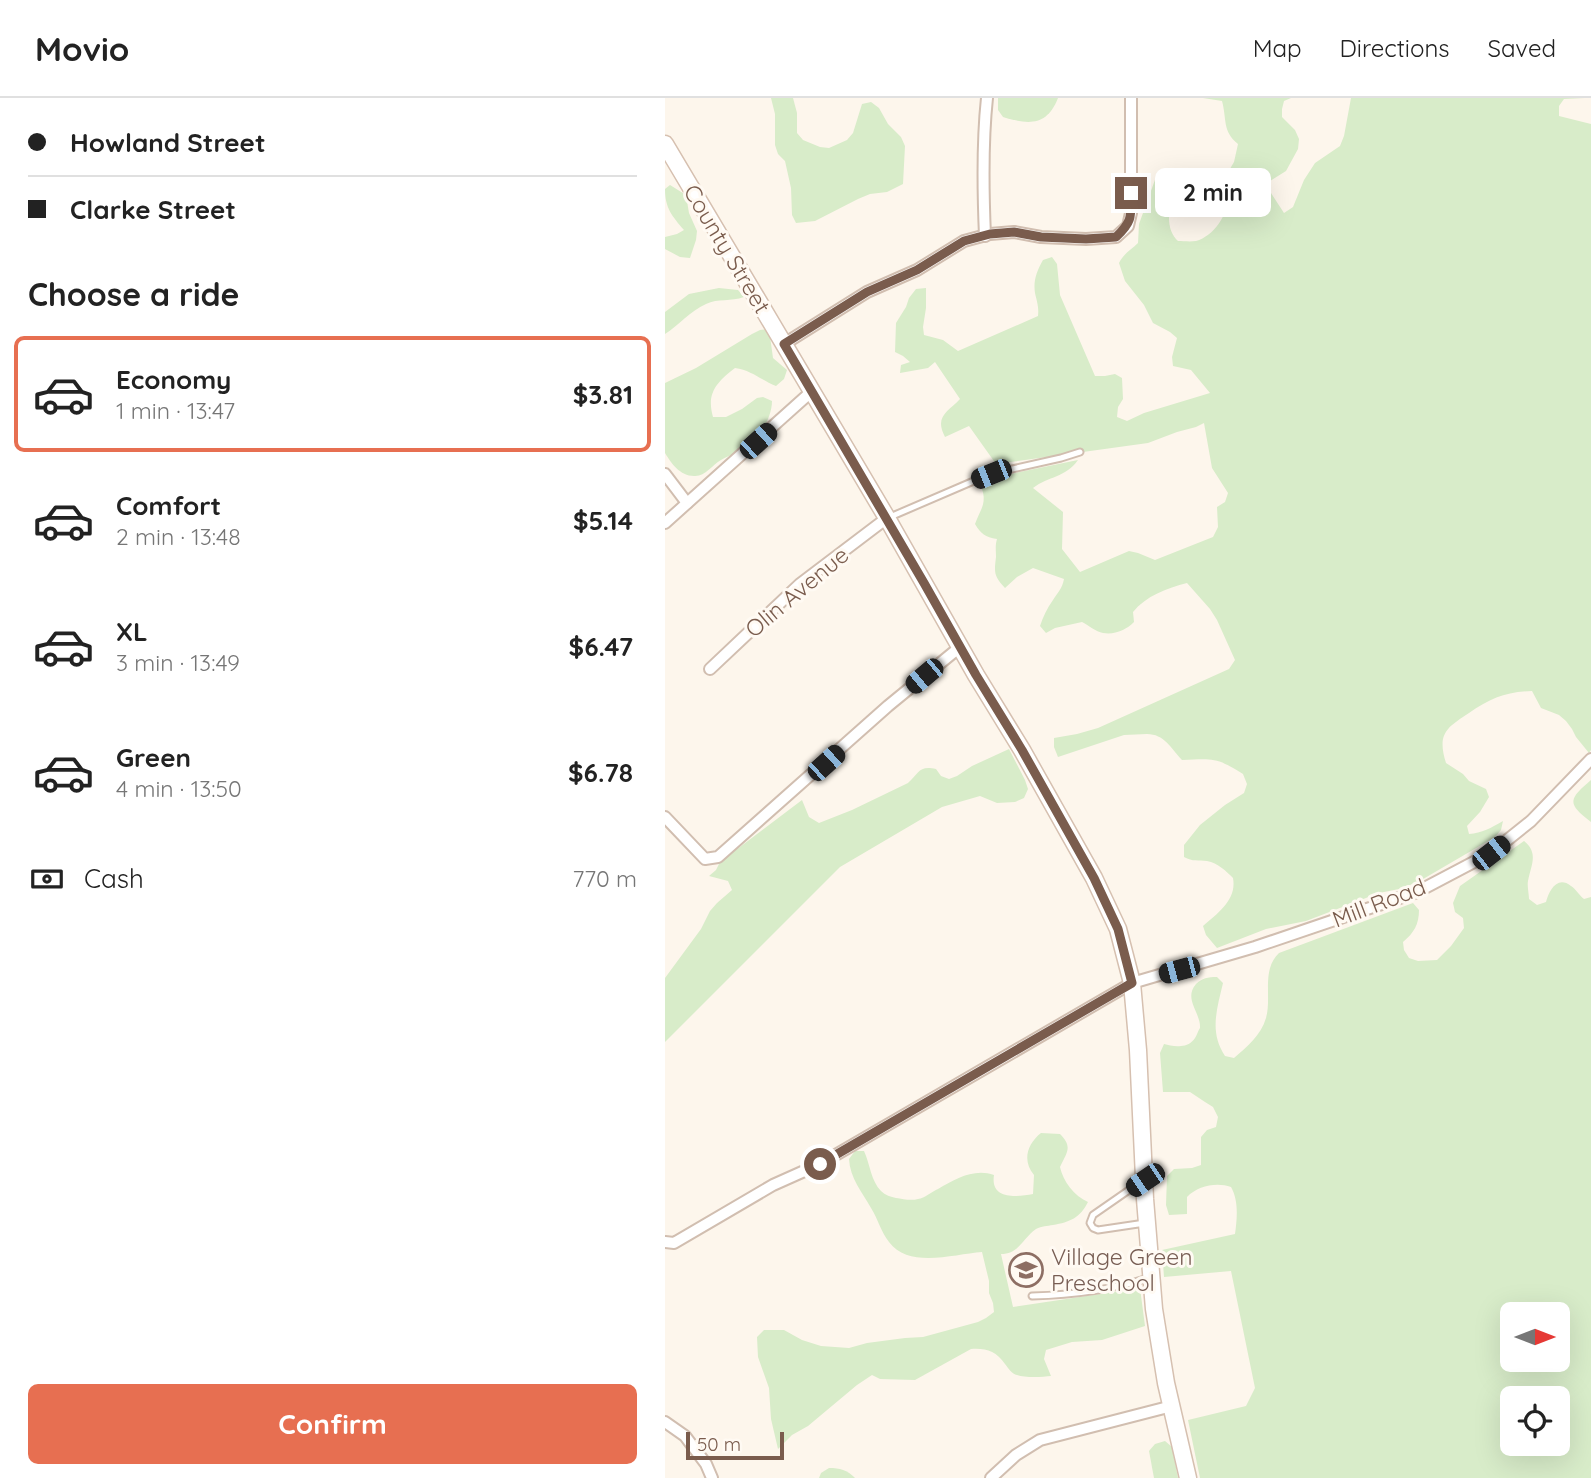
<!DOCTYPE html>
<meta charset="utf-8">
<style>
body{margin:0;font-family:Quicksand,sans-serif;background:#f2f2f2;color:#222;height:100vh;display:flex;flex-direction:column;font-size:26px;white-space:nowrap}
*{box-sizing:border-box;margin:0}
p{font-size:23px;color:#767676}
.icon{flex:none;width:38px;height:38px;fill:none;stroke:currentColor;stroke-width:2;stroke-linecap:round;stroke-linejoin:round}
.map{position:relative;flex:1;overflow:hidden}
.panel{display:flex;flex-direction:column;background:#fff;width:665px}
.panel>*{flex:none}
.hud{display:grid;align-content:center;height:154px;padding:0 28px;background:#fff}
.needle{width:46px;rotate:90deg}
.controls{position:absolute;left:835px;top:1204px;display:grid;gap:14px}
.controls a{display:grid;place-items:center;width:70px;height:70px;border-radius:10px;background:#fff;box-shadow:0 7px 28px #0002;font-size:35px}
.scale{position:absolute;left:21px;bottom:18px;width:98px;box-sizing:border-box;padding-left:7px;border:4px solid #7a5c4d;border-top:0;font-size:19px;line-height:24px;white-space:nowrap;color:#7a5c4d;-webkit-text-stroke:5px #fffaf3;paint-order:stroke}
.end{position:absolute;width:32px;height:32px;margin:-16px;border:9px solid #7a5c4d;background:#fff;box-shadow:0 0 0 4px #fff}
.from{border-radius:50%}
.bubble{position:absolute;height:49px;border-radius:10px;background:#fff;box-shadow:0 7px 28px #0002;font-size:23px;font-weight:700;line-height:49px;text-align:center}
.car{position:absolute;width:21px;height:42px;margin:-21px -10px;border-radius:9px;box-shadow:0 0 5px 2px #0007;background:linear-gradient(#222 24%,#8ab4d8 0 40%,#222 0 76%,#8ab4d8 0 86%,#222 0)}
.hud b{display:flex;align-items:center;gap:24px;height:66px;font-size:26px}
.hud b+b{border-top:2px solid #e0e0e0}
.hud i{width:18px;height:18px;background:#222}
ul{padding:0;list-style:none}
li{display:flex;align-items:center;gap:21px;height:116px;margin:0 14px 10px;padding:0 14px;border:4px solid transparent;border-radius:10px}
li div{flex:1}
li b{display:block;font-size:26px}
li em{font-style:normal;font-weight:700}
li.selected{border-color:#e76f51}
li>.icon{width:63px;height:63px;stroke-width:1.5}
h2{padding:0 28px;font-size:32px;line-height:84px}
.pay{display:flex;align-items:center;gap:18px;height:77px;padding:0 28px;font-size:26px}
.pay p{margin-inline-start:auto}
.cta{display:flex;gap:14px;margin-top:auto;padding:14px 28px}
.cta a{flex:1;height:80px;border-radius:10px;background:#e76f51;color:#fff;font-size:28px;font-weight:700;line-height:80px;text-align:center}
header{display:flex;align-items:center;gap:42px;box-sizing:border-box;height:98px;padding:0 35px;background:#fff;border-bottom:2px solid #e0e0e0}
header strong{font-size:33px}
nav{display:flex;gap:38px;margin-inline-start:auto;font-size:24px}
main{display:flex;flex:1;min-height:0}
.map>svg:first-child{display:block}
</style>
<header>
<strong>Movio</strong>
<nav><a>Map</a><a>Directions</a><a>Saved</a></nav>
</header>
<main>
<section class="panel">
<div class="hud">
<b><i class="from"></i>Howland Street</b>
<b><i></i>Clarke Street</b>
</div>
<h2>Choose a ride</h2>
<ul>
<li class="selected"><svg class="icon" aria-label="car" viewBox="0 0 24 24"><path d="M5 17H2v-5l4-1 3-4h7l3 4 3 1v5h-3M9 17h6M6 11h13"/><circle cx="7" cy="17" r="2"/><circle cx="17" cy="17" r="2"/></svg><div><b>Economy</b><p>1 min · 13:47</p></div><em>$3.81</em></li>
<li><svg class="icon" aria-label="car" viewBox="0 0 24 24"><path d="M5 17H2v-5l4-1 3-4h7l3 4 3 1v5h-3M9 17h6M6 11h13"/><circle cx="7" cy="17" r="2"/><circle cx="17" cy="17" r="2"/></svg><div><b>Comfort</b><p>2 min · 13:48</p></div><em>$5.14</em></li>
<li><svg class="icon" aria-label="car" viewBox="0 0 24 24"><path d="M5 17H2v-5l4-1 3-4h7l3 4 3 1v5h-3M9 17h6M6 11h13"/><circle cx="7" cy="17" r="2"/><circle cx="17" cy="17" r="2"/></svg><div><b>XL</b><p>3 min · 13:49</p></div><em>$6.47</em></li>
<li><svg class="icon" aria-label="car" viewBox="0 0 24 24"><path d="M5 17H2v-5l4-1 3-4h7l3 4 3 1v5h-3M9 17h6M6 11h13"/><circle cx="7" cy="17" r="2"/><circle cx="17" cy="17" r="2"/></svg><div><b>Green</b><p>4 min · 13:50</p></div><em>$6.78</em></li>
</ul>
<div class="pay"><svg class="icon" aria-label="cash" viewBox="0 0 24 24"><path d="M3 7h18v10H3z"/><circle cx="12" cy="12" r="2"/></svg>Cash<p>770 m</p></div>
<div class="cta"><a>Confirm</a></div>
</section>
<div class="map">
<svg width="926" height="1380" viewBox="0 0 926 1380">
<rect width="100%" height="100%" fill="#fdf6ec"/>
<g fill="#d8ecc9" fill-rule="evenodd">
<path d="M 106,0 L 128,0 L 132,15 L 132,35 L 138,42 L 155,49 L 164,50 L 182,42 L 188,35 L 197,6 L 206,4 L 214,10 L 223,26 L 236,39 L 240,48 L 238,86 L 222,94 L 205,96 L 193,101 L 150,123 L 131,125 L 127,117 L 126,90 L 120,63 L 113,56 L 110,47 L 110,16 Z"/>
<path d="M 333,0 L 393,0 C 382,28 364,27 338,19 L 333,12 Z"/>
<path d="M 538,0 L 626,0 L 619,3 L 617,11 L 617,19 L 630,32 L 634,41 L 633,51 L 621,73 L 605,83 L 604,92 L 619,115 L 628,109 L 639,82 L 650,65 L 675,48 L 679,38 L 686,0 L 920,0 L 899,1 L 894,8 L 894,18 L 926,26 L 926,652 L 924,655 L 911,639 L 907,631 L 901,623 L 894,617 L 876,610 L 867,593 C 840,594 826,600 804,615 C 781,630 772,636 781,665 L 798,676 L 804,683 L 821,691 L 824,699 L 815,714 L 802,728 L 804,736 C 817,735 826,730 838,723 L 836,732 L 830,739 L 753,784 L 734,791 L 714,795 L 641,823 L 601,831 L 552,850 L 541,837 L 538,828 C 553,815 572,802 568,780 C 561,773 553,765 542,763 C 533,762 528,764 519,759 L 519,747 L 535,727 L 560,707 L 579,695 L 582,686 L 578,676 C 551,659 548,661 517,662 C 506,650 499,636 482,636 C 474,636 467,637 459,637 L 393,659 L 389,649 L 389,640 L 412,636 L 433,630 L 564,571 L 570,562 L 552,522 L 545,511 L 522,485 C 502,490 481,498 468,514 L 469,524 C 461,532 450,537 438,535 C 431,534 423,527 417,524 L 390,530 L 381,535 L 375,528 C 378,519 382,510 388,502 C 393,494 397,491 399,481 L 368,470 L 352,479 L 340,490 C 329,478 329,475 331,459 C 331,452 330,448 332,441 C 320,439 316,436 310,426 C 315,412 322,406 317,391 L 323,383 L 331,379 L 413,362 C 400,380 384,378 368,390 L 398,414 L 397,451 L 415,474 L 464,453 L 473,455 L 490,462 L 548,439 L 553,429 L 552,409 L 560,404 L 563,395 L 547,370 L 539,325 L 531,329 L 512,334 L 483,345 L 331,366 L 304,328 L 280,339 C 269,318 283,314 295,301 L 270,264 L 263,270 L 235,275 L 236,267 L 245,264 L 238,258 L 230,254 L 231,225 L 241,209 L 244,200 L 251,191 L 261,190 L 261,210 L 258,229 L 259,237 L 278,242 L 293,253 L 373,218 C 374,209 372,204 370,195 C 368,182 372,173 378,162 L 387,159 L 392,166 L 395,197 L 430,278 L 440,278 L 450,276 L 457,280 L 458,301 L 453,309 L 452,319 L 462,323 L 479,315 L 545,295 L 526,272 L 508,268 L 507,259 L 512,240 L 505,234 L 488,225 L 479,207 L 460,183 L 454,165 C 459,155 466,152 473,145 L 474,126 L 491,79 C 511,80 529,83 543,99 L 539,106 L 533,113 C 519,110 522,103 508,102 C 502,115 502,133 513,143 C 518,143 525,144 531,143 C 549,138 563,117 563,98 C 563,93 561,86 559,81 L 569,64 L 573,46 C 557,33 562,21 557,3 Z"/>
<path d="M 5,87 L 21,97 L 24,115 L 32,133 L 31,142 L 25,160 L 15,159 L 0,151 L 0,139 L 12,136 L 19,132 C 7,118 0,110 0,91 Z"/>
<path d="M 54,190 L 73,192 L 79,199 C 66,204 53,200 41,206 C 25,213 14,227 0,236 L 0,214 L 24,196 Z"/>
<path d="M 104,231 L 108,260 L 122,272 L 119,281 L 111,288 C 96,282 86,272 70,270 C 52,284 41,295 48,319 L 61,319 L 77,311 L 92,300 L 98,299 L 107,303 C 107,319 95,340 81,350 C 74,355 64,357 56,362 C 47,367 40,379 29,378 C 15,378 6,365 0,355 L 0,285 L 31,270 L 87,236 L 95,232 Z"/>
<path d="M 344,651 L 360,682 L 363,691 L 359,700 L 350,704 L 332,705 L 315,698 L 277,709 L 175,769 L 0,944 L 0,880 L 36,831 L 45,813 L 52,805 L 67,792 L 63,783 L 44,778 L 51,772 L 55,764 L 137,702 L 144,719 L 154,725 L 187,712 L 243,685 C 254,675 254,667 271,671 L 276,678 L 284,681 L 292,678 L 307,668 Z"/>
<path d="M 926,682 L 926,724 C 901,705 904,701 926,682 Z"/>
<path d="M 859,743 C 874,755 866,767 863,783 C 862,788 864,796 864,801 L 872,807 L 881,804 C 884,793 892,777 906,788 C 911,791 914,797 919,801 L 926,799 L 926,1380 L 535,1380 L 523,1322 L 581,1308 L 590,1290 L 566,1173 L 499,1179 L 497,1152 L 570,1136 C 572,1121 574,1103 566,1089 C 551,1084 533,1088 522,1099 L 522,1116 L 504,1117 L 501,1107 L 502,1078 L 509,1071 L 527,1070 L 536,1067 L 536,1039 L 542,1032 L 551,1029 L 553,1019 L 548,1009 L 540,1004 L 525,994 L 498,994 L 495,955 L 499,946 C 504,947 510,949 516,948 C 521,948 527,945 530,940 C 531,939 534,931 535,930 C 536,915 518,901 531,886 C 537,880 543,879 552,879 L 558,885 C 552,911 544,934 560,958 L 569,960 C 582,949 596,937 601,920 C 607,899 596,872 614,855 L 748,805 L 754,812 C 754,826 749,835 738,844 L 739,852 L 744,860 L 753,863 L 772,862 L 786,848 L 799,830 L 798,820 L 790,814 L 788,805 L 795,788 ZM 847,1216 L 892,1216 L 892,1262 L 847,1262 ZM 847,1300 L 892,1300 L 892,1346 L 847,1346 Z"/>
<path d="M 376,1035 L 395,1036 C 408,1049 402,1054 395,1069 C 398,1083 409,1098 423,1104 C 415,1120 405,1124 388,1127 C 382,1128 377,1128 371,1131 C 358,1140 354,1156 336,1156 L 348,1209 L 475,1190 L 480,1228 L 437,1242 L 407,1244 L 381,1252 L 379,1261 L 386,1278 C 378,1279 360,1280 352,1277 C 347,1276 343,1270 340,1266 C 331,1253 321,1250 306,1251 L 250,1282 L 215,1281 L 207,1277 L 192,1287 L 143,1328 L 127,1337 L 113,1351 L 106,1321 L 104,1290 L 93,1259 L 92,1239 L 99,1232 L 119,1232 L 137,1242 L 156,1248 L 184,1250 L 202,1245 L 240,1240 L 258,1239 L 313,1224 L 321,1220 L 329,1214 L 328,1205 L 324,1195 L 324,1183 L 317,1154 C 289,1156 244,1171 224,1144 C 216,1134 213,1121 206,1110 C 197,1094 185,1080 184,1061 L 190,1053 L 199,1053 C 205,1066 206,1083 216,1093 C 220,1097 226,1099 231,1100 C 238,1101 246,1103 253,1101 C 260,1100 266,1094 273,1091 C 290,1081 309,1070 329,1077 C 325,1102 352,1099 368,1096 L 369,1077 C 357,1063 362,1046 376,1035 Z"/>
<path d="M 500,1343 L 507,1349 L 513,1380 L 489,1380 L 484,1353 L 490,1346 Z"/>
<path d="M 164,1370 C 175,1370 182,1372 190,1380 L 154,1380 L 156,1375 Z"/>
</g>
<g fill="none" stroke-linecap="round" stroke-linejoin="round">
<g stroke="#d1beb0" stroke-width="9">
<g id="lane">
<path d="M 225,419 L 325,376 L 396,360 L 415,354"/>
<path d="M 477,1083 L 428,1117 L 425,1125 L 428,1130 L 433,1132 L 480,1125"/>
<path d="M 367,1198 C 406,1197 446,1192 483,1180"/>
</g>
</g>
<g stroke="#d1beb0" stroke-width="14">
<g id="street">
<path d="M 320,138 C 318,92 317,46 322,0"/>
<path d="M 119,246 L 202,194 L 252,172 L 299,143 L 325,136 L 349,134 L 376,139 L 421,141 L 451,139 L 463,128 L 466,115 L 466,0"/>
<path d="M 0,376 L 22,405"/>
<path d="M 0,425 L 146,294"/>
<path d="M 45,571 L 135,486 L 222,420"/>
<path d="M 0,719 L 40,761 L 53,759 L 223,608 L 295,549"/>
<path d="M 0,1144 L 9,1145 L 108,1087 L 155,1066 L 467,885 L 590,849 L 752,794 L 826,755 L 866,723 L 926,661"/>
<path d="M 0,1324 L 20,1338 L 41,1366 L 47,1380"/>
<path d="M 326,1380 L 351,1357 L 375,1342 L 507,1308"/>
</g>
</g>
<g stroke="#d6c0b0" stroke-width="19">
<path id="secondary" d="M 0,46 L 107,226 L 222,420 L 311,577 L 357,652 L 429,780 L 453,831 L 467,885 L 473,952 L 480,1101 L 489,1211 L 501,1285 L 523,1380"/>
</g>
<use href="#lane" stroke="#fff" stroke-width="5"/>
<use href="#street" stroke="#fff" stroke-width="10"/>
<use href="#secondary" stroke="#fff" stroke-width="16"/>
</g>
<g fill="none" stroke-linecap="round" stroke-linejoin="round">
<path stroke="#7a5c4d" stroke-width="9" d="M 155,1066 L 467,885 L 453,831 L 429,780 L 357,652 L 311,577 L 259,485 L 119,246 L 202,194 L 252,172 L 299,143 L 325,136 L 349,134 L 376,139 L 421,141 L 451,139 C 468,123 466,118 466,95"/>
</g>
<defs>
<g id="school-ring" transform="scale(1.75)"><circle r="9.5" fill="#fffaf3" stroke="#8d6e63" stroke-width="1.5"/><path d="M0-5L7-2L0 1L-7-2ZM-4 1L0 2.5L4 1V4Q0 6-4 4Z" fill="#8d6e63"/></g>
</defs>
<g fill-rule="evenodd">
<use href="#school-ring" x="361" y="1172"/>
</g>
<g text-anchor="middle" stroke-width="6" stroke-linejoin="round" paint-order="stroke">
<g font-size="23" fill="#7a5c4d" stroke="#fffaf3">
<text transform="translate(62 151) rotate(59)" y="8">County Street</text>
<text transform="translate(132 494) rotate(-40)" y="8">Olin Avenue</text>
<text transform="translate(714 805) rotate(-21)" y="8">Mill Road</text>
</g>
<g font-size="23" fill="#785e54" stroke="#fffaf3" text-anchor="start">
<text x="386" y="1167">Village Green<tspan x="386" dy="26">Preschool</tspan></text>
</g>
</g>
</svg>
<div class="controls">
<a><svg class="needle" viewBox="-14 -14 28 28"><path d="M0-13l5 13h-10z" fill="#e53935"/><path d="M0 13l5-13h-10z" fill="#767676"/></svg></a>
<a><svg class="icon" aria-label="locate" viewBox="0 0 24 24"><circle cx="12" cy="12" r="6"/><path d="M12 2v4M12 18v4M2 12h4M18 12h4"/></svg></a>
</div>
<div class="scale">50 m</div>
<i class="end from" style="left:155px;top:1066px"></i>
<i class="end" style="left:466px;top:95px"></i>
<div class="bubble" style="left:490px;top:70px;width:116px">2 min</div>
<i class="car" style="left:93px;top:343px;rotate:48deg"></i>
<i class="car" style="left:326px;top:376px;rotate:248deg"></i>
<i class="car" style="left:259px;top:578px;rotate:230deg"></i>
<i class="car" style="left:161px;top:665px;rotate:48deg"></i>
<i class="car" style="left:826px;top:755px;rotate:52deg"></i>
<i class="car" style="left:514px;top:872px;rotate:255deg"></i>
<i class="car" style="left:480px;top:1082px;rotate:236deg"></i>
</div>
</main>
